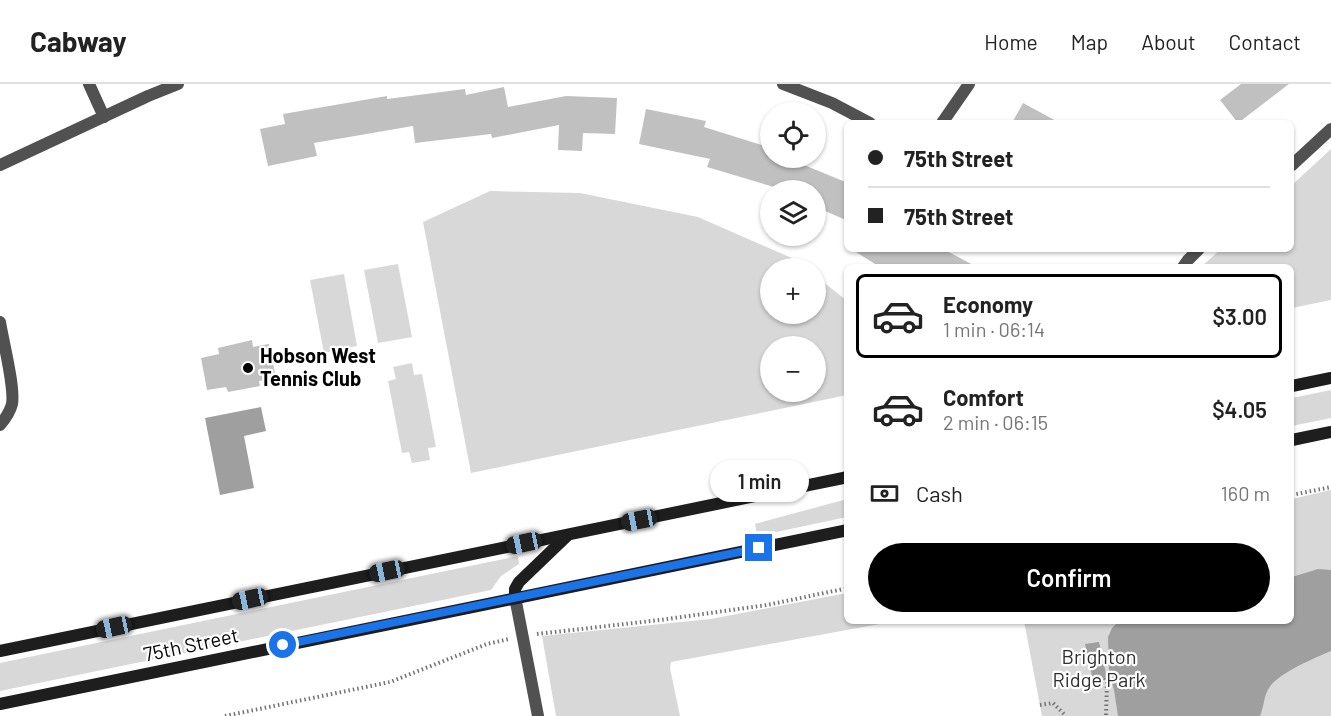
<!DOCTYPE html>
<meta charset="utf-8">
<style>
body{margin:0;font-family:Barlow,sans-serif;background:#f2f2f2;color:#222;height:100vh;display:flex;flex-direction:column;font-size:22px;white-space:nowrap}
*{box-sizing:border-box;margin:0}
p{font-size:20px;color:#767676}
.icon{flex:none;width:33px;height:33px;fill:none;stroke:currentColor;stroke-width:2;stroke-linecap:round;stroke-linejoin:round}
.map{position:relative;flex:1;overflow:hidden}
.sheet{position:absolute;left:844px;top:180px;width:450px;height:360px;display:flex;flex-direction:column;background:#fff;border-radius:9px;box-shadow:0 2px 4px #0004}
.sheet>*{flex:none}
.banner{position:absolute;left:844px;top:36px;width:450px;height:132px;border-radius:9px;box-shadow:0 2px 4px #0004;display:grid;align-content:center;height:132px;padding:0 24px;background:#fff}
.tools{position:absolute;left:760px;top:18px;display:grid;gap:12px}
.tools a{display:grid;place-items:center;width:66px;height:66px;border-radius:50%;background:#fff;box-shadow:0 2px 4px #0004;font-size:30px}
.end{position:absolute;width:27px;height:27px;margin:-14px;border:8px solid #1a73e8;background:#fff;box-shadow:0 0 0 3px #fff}
.from{border-radius:50%}
.bubble{position:absolute;height:42px;border-radius:21px;background:#fff;box-shadow:0 2px 4px #0004;font-size:20px;font-weight:600;line-height:42px;text-align:center}
.car{position:absolute;width:18px;height:36px;margin:-18px -9px;border-radius:8px;box-shadow:0 0 4px 2px #0007;background:linear-gradient(#222 24%,#8ab4d8 0 40%,#222 0 76%,#8ab4d8 0 86%,#222 0)}
.banner b{display:flex;align-items:center;gap:21px;height:57px;font-size:22px}
.banner b+b{border-top:2px solid #e0e0e0}
.banner i{width:15px;height:15px;background:#222}
ul{padding:10px 0 0;list-style:none}
li{display:flex;align-items:center;gap:18px;height:84px;margin:0 12px 9px;padding:0 12px;border:3px solid transparent;border-radius:9px}
li div{flex:1}
li b{display:block;font-size:22px}
li em{font-style:normal;font-weight:600}
li.selected{border-color:#000}
li>.icon{width:54px;height:54px;stroke-width:1.5}
.pay{display:flex;align-items:center;gap:15px;height:66px;padding:0 24px;font-size:22px}
.pay p{margin-inline-start:auto}
.button{display:flex;gap:12px;margin-top:auto;padding:12px 24px}
.button a{flex:1;height:69px;border-radius:36px;background:#000;color:#fff;font-size:24px;font-weight:600;line-height:69px;text-align:center}
header{display:flex;align-items:center;gap:36px;box-sizing:border-box;height:84px;padding:0 30px;background:#fff;border-bottom:2px solid #e0e0e0}
header strong{font-size:28px}
nav{display:flex;gap:33px;margin-inline-start:auto;font-size:21px}
.map>svg:first-child{display:block}
</style>
<header>
<strong>Cabway</strong>
<nav><a>Home</a><a>Map</a><a>About</a><a>Contact</a></nav>
</header>
<div class="map">
<svg width="1331" height="632" viewBox="0 0 1331 632">
<rect width="100%" height="100%" fill="#fff"/>
<g fill="#d8d8d8" fill-rule="evenodd">
<path d="M 1331,65 L 1331,216 L 1292,224 L 1292,183 L 1201,183 L 1221,165 L 1292,165 L 1292,101 Z"/>
<path d="M 490,107 L 580,109 L 698,133 L 794,175 L 806,184 L 771,184 L 771,230 L 816,230 L 816,192 L 847,217 L 847,311 L 471,389 L 423,138 ZM 771,262 L 816,262 L 816,308 L 771,308 Z"/>
<path d="M 398,180 L 412,253 L 378,259 L 364,186 Z"/>
<path d="M 344,190 L 357,262 L 324,269 L 310,196 Z"/>
<path d="M 412,279 L 414,291 L 422,290 L 436,363 L 428,364 L 430,376 L 412,379 L 409,368 L 402,369 L 388,297 L 396,295 L 393,283 Z"/>
<path d="M 1331,306 L 1331,334 L 1292,342 L 1292,314 Z"/>
<path d="M 1331,406 L 1331,632 L 1042,632 L 1024,537 L 1292,537 L 1292,415 Z"/>
<path d="M 847,415 L 847,433 L 757,452 L 755,440 Z"/>
<path d="M 518,472 L 519,480 L 501,492 L 491,506 L 0,607 L 0,579 Z"/>
<path d="M 847,509 L 848,537 L 896,537 L 671,578 L 670,584 L 680,632 L 556,632 L 542,552 L 711,535 Z"/>
</g>
<g fill="#9f9f9f">
<path d="M 261,323 L 266,347 L 244,352 L 254,404 L 220,411 L 205,334 Z"/>
<path d="M 1318,485 L 1331,486 L 1331,567 C 1315,574 1278,589 1269,604 C 1264,611 1264,623 1260,632 L 1118,632 L 1114,606 L 1109,588 L 1108,553 L 1112,544 L 1119,537 L 1292,537 L 1292,493 Z"/>
<path d="M 1099,558 L 1107,594 L 1093,596 L 1085,560 Z"/>
</g>
<g fill="#c0c0c0">
<path d="M 1241,0 L 1289,0 L 1238,39 L 1220,16 Z"/>
<path d="M 504,3 L 508,23 L 566,12 L 617,14 L 615,50 L 583,49 L 582,67 L 558,66 L 559,41 L 492,54 L 491,50 L 415,59 L 413,42 L 314,59 L 317,72 L 268,82 L 260,45 L 285,40 L 283,30 L 387,12 L 387,15 L 465,5 L 466,11 Z"/>
<path d="M 1023,19 L 1060,39 L 1012,39 Z"/>
<path d="M 646,25 L 706,37 L 704,43 L 771,64 L 771,74 L 787,74 L 848,99 L 848,137 L 816,123 L 816,106 L 784,106 L 707,83 L 710,75 L 639,60 Z"/>
<path d="M 851,165 L 943,165 L 977,183 L 880,183 Z"/>
<path d="M 252,256 L 253,263 L 269,260 L 276,294 L 259,297 L 260,302 L 228,308 L 226,303 L 207,306 L 201,274 L 219,270 L 218,264 Z"/>
</g>
<g fill="none" stroke-linecap="round" stroke-linejoin="round">
<g stroke="#737373" stroke-width="4" stroke-dasharray="1.5 3" stroke-linecap="butt">
<path d="M 1292,411 L 1331,403"/>
<path d="M 537,550 L 660,536 L 767,521 L 848,504"/>
<path d="M 1105,594 L 1107,598 L 1106,632"/>
<path d="M 1040,621 L 1053,619 L 1066,632"/>
<path d="M 225,632 L 390,598 L 487,560 L 509,555"/>
</g>
<g stroke="#515151" stroke-width="12">
<path d="M 89,0 L 104,33"/>
<path d="M 783,0 L 832,19 L 870,39"/>
<path d="M 942,39 L 969,0"/>
<path d="M 0,81 L 148,12 L 178,0"/>
<path d="M 0,238 C 3,257 15,303 12,320 C 10,328 5,335 0,341"/>
<path d="M 515,513 L 538,632"/>
</g>
<g stroke="#515151" stroke-width="12">
<path d="M 1292,81 L 1331,45"/>
<path d="M 1183,183 L 1188,176 L 1199,165"/>
</g>
<g stroke="#1e1e1e" stroke-width="12">
<path d="M 1292,302 L 1331,294"/>
<path d="M 1292,356 L 1331,348"/>
<path d="M 515,513 L 515,505 L 519,498 L 568,451"/>
<path d="M 0,567 L 848,393"/>
<path d="M 0,620 L 848,446"/>
</g>
</g>
<g fill="none" stroke-linecap="round" stroke-linejoin="round">
<path stroke="#1a73e8" stroke-width="8" d="M 283,561 L 759,464"/>
</g>
<circle fill="#000" stroke="#fff" stroke-width="2" cx="248" cy="284" r="6"/>
<g text-anchor="middle" stroke-width="4.5" stroke-linejoin="round" paint-order="stroke">
<g font-size="20" font-weight="bold" fill="#000" stroke="#fff" text-anchor="start">
<text x="260" y="279">Hobson West<tspan x="260" dy="23">Tennis Club</tspan></text>
</g>
<g font-size="20" fill="#000" stroke="#fff">
<text transform="translate(191 561) rotate(-12)" y="7">75th Street</text>
</g>
<g font-size="20" fill="#2f2f2f" stroke="#fff">
<text x="1099" y="580">Brighton<tspan x="1099" dy="23">Ridge Park</tspan></text>
</g>
</g>
</svg>
<div class="tools">
<a><svg class="icon" aria-label="locate" viewBox="0 0 24 24"><circle cx="12" cy="12" r="6"/><path d="M12 2v4M12 18v4M2 12h4M18 12h4"/></svg></a>
<a><svg class="icon" aria-label="layers" viewBox="0 0 24 24"><path d="M12 4l9 5-9 5-9-5zM3 14l9 5 9-5"/></svg></a>
<a>+</a>
<a>−</a>
</div>
<i class="end from" style="left:283px;top:561px"></i>
<i class="end" style="left:759px;top:464px"></i>
<div class="bubble" style="left:710px;top:376px;width:99px">1 min</div>
<i class="car" style="left:639px;top:436px;rotate:259deg"></i>
<i class="car" style="left:524px;top:459px;rotate:258deg"></i>
<i class="car" style="left:387px;top:487px;rotate:258deg"></i>
<i class="car" style="left:250px;top:515px;rotate:258deg"></i>
<i class="car" style="left:114px;top:543px;rotate:258deg"></i>
<div class="banner">
<b><i class="from"></i>75th Street</b>
<b><i></i>75th Street</b>
</div>
<section class="sheet">
<ul>
<li class="selected"><svg class="icon" aria-label="car" viewBox="0 0 24 24"><path d="M5 17H2v-5l4-1 3-4h7l3 4 3 1v5h-3M9 17h6M6 11h13"/><circle cx="7" cy="17" r="2"/><circle cx="17" cy="17" r="2"/></svg><div><b>Economy</b><p>1 min · 06:14</p></div><em>$3.00</em></li>
<li><svg class="icon" aria-label="car" viewBox="0 0 24 24"><path d="M5 17H2v-5l4-1 3-4h7l3 4 3 1v5h-3M9 17h6M6 11h13"/><circle cx="7" cy="17" r="2"/><circle cx="17" cy="17" r="2"/></svg><div><b>Comfort</b><p>2 min · 06:15</p></div><em>$4.05</em></li>
</ul>
<div class="pay"><svg class="icon" aria-label="cash" viewBox="0 0 24 24"><path d="M3 7h18v10H3z"/><circle cx="12" cy="12" r="2"/></svg>Cash<p>160 m</p></div>
<div class="button"><a>Confirm</a></div>
</section>
</div>
